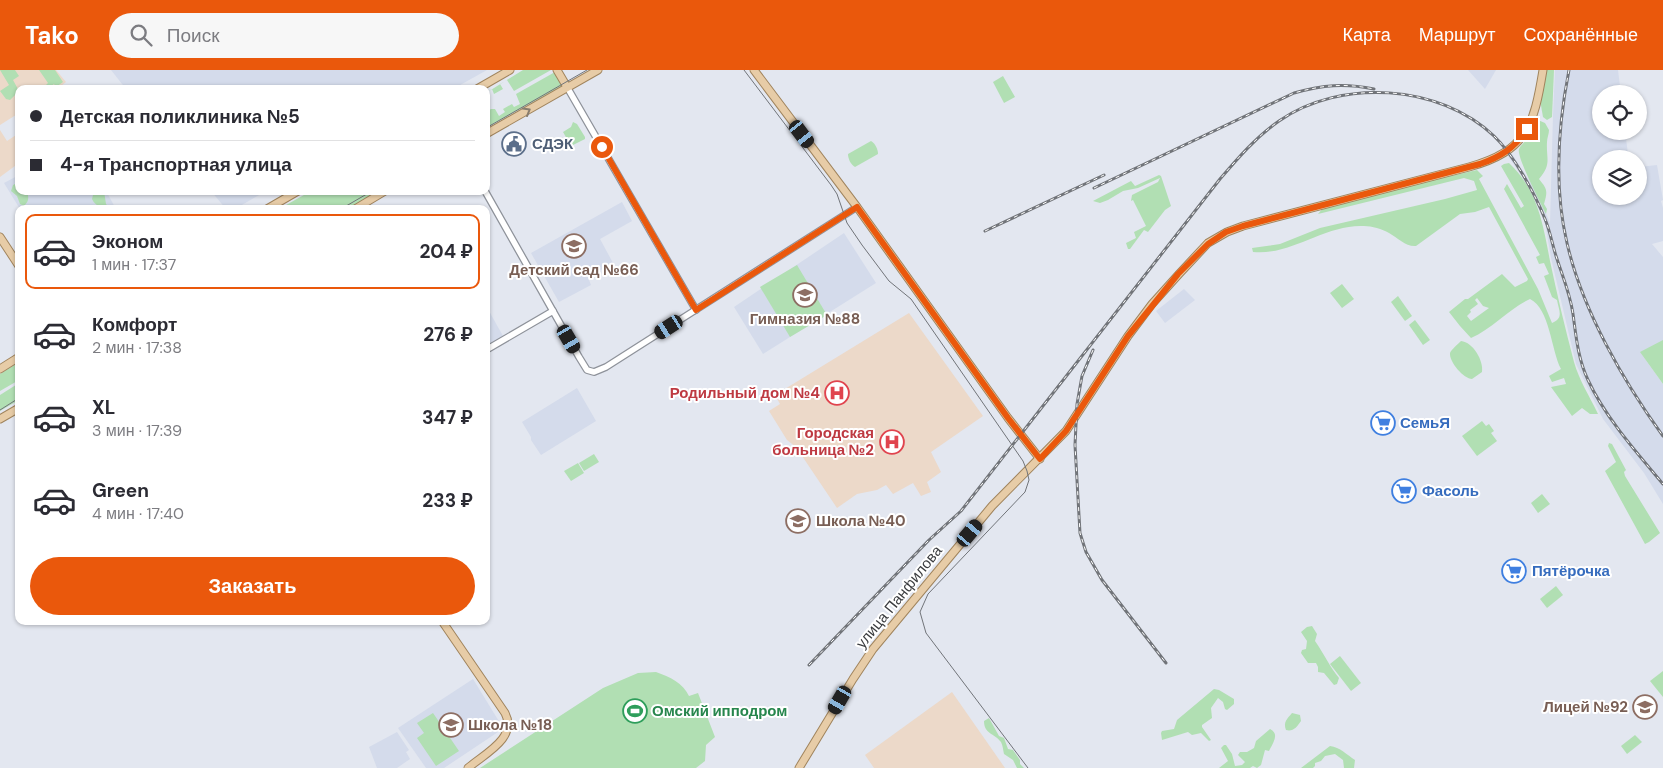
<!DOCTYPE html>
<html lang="ru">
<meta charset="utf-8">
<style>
body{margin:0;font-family:"DM Sans",sans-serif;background:#f7f7f7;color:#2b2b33;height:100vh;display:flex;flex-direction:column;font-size:19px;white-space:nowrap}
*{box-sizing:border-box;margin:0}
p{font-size:16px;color:#7c7c81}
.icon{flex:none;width:28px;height:28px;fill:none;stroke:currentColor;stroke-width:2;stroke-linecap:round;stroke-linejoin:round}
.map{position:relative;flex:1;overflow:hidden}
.panel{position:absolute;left:15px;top:135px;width:475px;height:420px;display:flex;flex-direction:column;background:#fff;border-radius:10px;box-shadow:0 1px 4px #0004}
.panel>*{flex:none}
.top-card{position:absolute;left:15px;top:15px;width:475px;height:110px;border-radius:10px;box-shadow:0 1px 4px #0004;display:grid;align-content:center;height:110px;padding:0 15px;background:#fff}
.controls{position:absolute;left:1592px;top:15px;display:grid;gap:10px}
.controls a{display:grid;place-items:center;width:55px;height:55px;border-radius:50%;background:#fff;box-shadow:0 1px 4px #0004;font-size:25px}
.end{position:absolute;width:22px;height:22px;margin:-11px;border:6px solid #ea580c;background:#fff;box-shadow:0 0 0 2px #fff}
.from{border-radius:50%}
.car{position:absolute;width:15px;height:30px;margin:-15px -8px;border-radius:6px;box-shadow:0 0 4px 1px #0007;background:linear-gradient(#222 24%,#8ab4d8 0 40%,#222 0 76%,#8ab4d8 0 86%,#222 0)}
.top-card b{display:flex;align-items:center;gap:18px;height:48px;font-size:19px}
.top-card b+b{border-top:1px solid #e1e1e2}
.top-card i{width:12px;height:12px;background:#2b2b33}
ul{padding:9px 0 0;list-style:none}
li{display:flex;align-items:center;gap:15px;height:75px;margin:0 10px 8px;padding:0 5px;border:2px solid transparent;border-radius:10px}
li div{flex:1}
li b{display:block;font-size:19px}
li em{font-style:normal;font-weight:700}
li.on{border-color:#ea580c}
li>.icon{width:45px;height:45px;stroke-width:1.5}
.cta{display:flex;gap:10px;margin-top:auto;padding:10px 15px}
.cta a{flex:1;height:58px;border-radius:30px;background:#ea580c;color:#fff;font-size:20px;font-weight:700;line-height:58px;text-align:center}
header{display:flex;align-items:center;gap:30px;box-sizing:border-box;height:70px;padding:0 25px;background:#ea580c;color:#fff}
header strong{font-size:24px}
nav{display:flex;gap:28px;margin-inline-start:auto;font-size:18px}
.search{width:350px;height:45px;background:#f7f7f7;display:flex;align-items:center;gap:12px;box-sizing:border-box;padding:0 18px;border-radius:28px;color:#7c7c81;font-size:19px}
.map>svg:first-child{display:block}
</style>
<header>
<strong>Tako</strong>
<div class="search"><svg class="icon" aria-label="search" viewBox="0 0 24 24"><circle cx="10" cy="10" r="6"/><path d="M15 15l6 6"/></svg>Поиск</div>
<nav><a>Карта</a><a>Маршрут</a><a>Сохранённые</a></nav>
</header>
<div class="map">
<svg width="1663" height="698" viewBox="0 0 1663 698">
<rect width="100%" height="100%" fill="#e3e7f0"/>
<g fill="#d4dbeb">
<path d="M 111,0 L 487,0 L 453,19 L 126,19 Z"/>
<path d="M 1468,0 L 1496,0 L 1485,19 Z"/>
<path d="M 1555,0 L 1618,0 L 1621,24 L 1601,24 L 1601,61 L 1625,61 L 1628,84 L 1609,86 L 1609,89 L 1601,89 L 1601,126 L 1639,126 L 1639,97 L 1657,95 L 1663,130 L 1661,131 L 1663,138 L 1663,171 L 1652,174 L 1663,187 L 1663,312 L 1640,282 L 1663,314 L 1663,434 L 1644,403 L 1603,349 L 1576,294 L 1551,188 L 1545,153 L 1529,117 L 1508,86 L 1512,84 L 1538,124 L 1550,153 L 1553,45 Z"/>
<path d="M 19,105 L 19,121 L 106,121 L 116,139 L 20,139 L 4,113 Z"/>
<path d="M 211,121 L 266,121 L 235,139 L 226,139 Z"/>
<path d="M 622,132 L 632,151 L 600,169 L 613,193 L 594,204 L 595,206 L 589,210 L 591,215 L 559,232 L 531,183 Z"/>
<path d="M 844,163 L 876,213 L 763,284 L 734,237 Z"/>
<path d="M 1184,219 L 1195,230 L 1165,253 L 1156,241 Z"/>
<path d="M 489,241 L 503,266 L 486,275 L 486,243 Z"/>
<path d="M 577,318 L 596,351 L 541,385 L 531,370 L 531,367 L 522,352 Z"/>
<path d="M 473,609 L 500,653 L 498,662 L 444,698 L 426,698 L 398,658 Z"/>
<path d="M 397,662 L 409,680 L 406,682 L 410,689 L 397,698 L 377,698 L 369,677 Z"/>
</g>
<g fill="#ecd9c9">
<path d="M 0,0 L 56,0 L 66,12 L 57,19 L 19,19 L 19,43 L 0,55 Z"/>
<path d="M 0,60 L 7,71 L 19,63 L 19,93 L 0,107 Z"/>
<path d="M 909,243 L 983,346 L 931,382 L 941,402 L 927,412 L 931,422 L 921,426 L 913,413 L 893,424 L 886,415 L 877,420 L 857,424 L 837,438 L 796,377 L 787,370 L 769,341 L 780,334 L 775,325 Z"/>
<path d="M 952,622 L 1005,698 L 874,698 L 865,685 Z"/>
</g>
<g fill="#b1dfb3" fill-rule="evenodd">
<path d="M 0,0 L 15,0 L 19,6 L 13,10 L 19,21 L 10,30 L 6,29 L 0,21 L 9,15 Z"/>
<path d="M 39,0 L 55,0 L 63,12 L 56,17 L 54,14 L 47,19 L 42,19 L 48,13 Z"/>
<path d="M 523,0 L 551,0 L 514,21 L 507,10 L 500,14 L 503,19 L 494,24 L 492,19 L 486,23 Z"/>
<path d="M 1546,0 L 1554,0 L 1552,47 L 1547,50 L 1543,47 L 1540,30 Z"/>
<path d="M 555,2 L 562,16 L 486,58 L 486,42 L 491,39 L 495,39 L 499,46 L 505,42 L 503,39 L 512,34 L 514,37 L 520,34 L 516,24 Z"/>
<path d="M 1003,6 L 1015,27 L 1004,33 L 993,12 Z"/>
<path d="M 1538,50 L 1545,53 L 1549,60 C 1549,64 1547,68 1547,72 C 1546,89 1552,94 1539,109 C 1547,119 1548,120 1544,134 L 1547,139 L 1546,144 C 1541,134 1516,86 1519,79 C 1520,76 1524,73 1526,70 C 1530,66 1531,61 1533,56 L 1535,56 L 1536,51 Z"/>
<path d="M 573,52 L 577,54 L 585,67 L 585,69 L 571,76 L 563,62 L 571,57 Z"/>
<path d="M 871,71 C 875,73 878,79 878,84 L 855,97 C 851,95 848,89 848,84 Z"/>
<path d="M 1509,93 C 1538,120 1543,154 1550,191 C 1557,224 1565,258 1574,292 C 1579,310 1590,327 1598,344 L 1590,344 L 1582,338 L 1572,346 L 1551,317 L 1566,314 L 1564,308 L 1552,312 L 1549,306 L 1561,299 C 1551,280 1550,239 1530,229 C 1510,238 1492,259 1471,268 L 1460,256 L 1449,242 L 1465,229 L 1468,229 L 1502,204 L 1515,217 L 1527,211 L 1528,209 L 1489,137 L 1475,142 L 1460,144 L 1416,176 C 1406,177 1398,168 1389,163 C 1382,159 1372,156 1364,156 C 1325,154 1291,186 1253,182 L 1252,178 L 1280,174 L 1320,158 L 1445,129 L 1477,120 L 1474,111 L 1464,108 L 1318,144 L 1323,138 L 1403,117 L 1477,100 L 1483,106 L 1479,109 L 1538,219 L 1552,253 C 1564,248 1559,241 1557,230 L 1552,227 L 1544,206 L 1549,204 L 1544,193 L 1539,194 L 1536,187 L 1540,185 L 1504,119 L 1507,114 L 1521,138 L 1524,136 L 1501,96 L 1504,94 ZM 1477,228 L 1483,236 L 1489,238 L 1471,251 L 1467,246 L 1471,242 L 1470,240 L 1478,234 L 1475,230 Z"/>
<path d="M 1159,105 L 1161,106 L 1171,136 L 1165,140 L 1148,162 L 1144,160 L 1130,179 L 1128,179 L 1126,173 L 1136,168 L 1134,162 L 1146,156 L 1133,130 L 1131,131 L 1132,125 L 1158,112 L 1160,108 L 1138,118 L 1123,121 L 1108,130 L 1100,133 L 1093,131 L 1131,111 L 1135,116 Z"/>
<path d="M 17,113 L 19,114 L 19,121 L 27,121 C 29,128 29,131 24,136 L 20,134 L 17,126 L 11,121 L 13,115 Z"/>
<path d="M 94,121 L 104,121 L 106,134 L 110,139 C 103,139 95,136 92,129 Z"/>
<path d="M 311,121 L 379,121 L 349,139 L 279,139 Z"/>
<path d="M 797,195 L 827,245 L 790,267 L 760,217 Z"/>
<path d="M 1342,214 L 1354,229 L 1342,238 L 1330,223 Z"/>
<path d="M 1398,226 L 1412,246 L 1405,251 L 1391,232 Z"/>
<path d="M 1415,250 L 1430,270 L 1423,275 L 1409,255 Z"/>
<path d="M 1663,270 L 1663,314 L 1640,282 Z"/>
<path d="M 1461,271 C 1473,272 1484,291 1482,302 L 1472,309 C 1464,309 1449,292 1450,283 C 1451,280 1458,274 1461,271 Z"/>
<path d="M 19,292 L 19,310 L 0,321 L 0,304 Z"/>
<path d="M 19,313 L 19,330 L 0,341 L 0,325 Z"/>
<path d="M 1482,351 L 1486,356 L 1489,354 L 1494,361 L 1491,363 L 1497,371 L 1477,386 L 1462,366 Z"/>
<path d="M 1609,373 L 1612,374 L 1626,400 L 1624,402 L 1625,406 L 1660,463 L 1649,472 L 1645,474 L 1605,401 L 1616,392 L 1608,376 Z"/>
<path d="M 594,384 L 599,392 L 584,401 L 579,393 Z"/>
<path d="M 578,393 L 584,403 L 571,411 L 564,401 Z"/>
<path d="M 1542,424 L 1550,434 L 1538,443 L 1531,433 Z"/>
<path d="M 1556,516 L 1563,525 L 1547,538 L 1540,529 Z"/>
<path d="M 1312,556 L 1317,564 L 1315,571 C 1324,584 1330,597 1339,608 L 1337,614 L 1334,615 L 1324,603 L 1318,602 L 1318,597 L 1316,593 L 1308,593 L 1301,583 L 1302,580 L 1306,579 L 1307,571 L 1301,562 L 1307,557 Z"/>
<path d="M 1340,586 L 1361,613 L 1351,621 L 1330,594 Z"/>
<path d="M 1663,601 L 1663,627 L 1650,611 Z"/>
<path d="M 656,602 C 670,607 683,613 689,626 L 698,623 L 715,667 L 706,675 L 705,691 L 696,698 L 480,698 L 603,618 L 638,603 Z"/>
<path d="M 1214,619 L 1219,620 L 1234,629 L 1234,634 L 1227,640 L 1225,639 L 1223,632 L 1218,628 L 1211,638 L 1212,648 L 1202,655 L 1202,657 L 1211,670 L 1209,671 L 1201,663 L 1192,665 L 1188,662 L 1162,670 L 1161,663 L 1162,661 L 1174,659 L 1177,650 Z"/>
<path d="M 433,643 L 459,681 L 436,696 L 417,668 L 424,663 L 417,653 Z"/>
<path d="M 1292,643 L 1300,645 L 1301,651 C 1297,657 1293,662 1286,660 C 1283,652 1287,649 1292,643 Z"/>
<path d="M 989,648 L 999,666 L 1004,668 L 1008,679 L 1013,680 L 1020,690 L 1020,694 L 1024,698 L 1017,698 L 1013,690 L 1004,684 C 1003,680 1003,676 1001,672 C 994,663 984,664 984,651 Z"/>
<path d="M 1270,659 C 1280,664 1273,673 1269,681 L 1265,680 L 1261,695 L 1257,698 L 1253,696 L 1250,698 L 1219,698 L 1228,691 L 1221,678 L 1224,675 L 1226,675 L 1232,684 L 1235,696 L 1242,695 L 1245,692 L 1238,685 L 1240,682 L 1247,682 L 1254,678 L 1256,671 Z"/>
<path d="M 1635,665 L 1642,672 L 1627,684 L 1621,676 Z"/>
<path d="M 1330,676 C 1340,677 1347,685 1355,690 L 1354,698 L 1344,698 L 1343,690 L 1335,684 L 1325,686 L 1321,691 L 1315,693 L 1315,696 L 1313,698 L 1301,698 Z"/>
</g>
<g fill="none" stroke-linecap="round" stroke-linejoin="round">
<g stroke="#8e929a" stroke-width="8">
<g id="minor">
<path d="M 567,17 L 696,240"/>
<path d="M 485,121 L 579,287 L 587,300 L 594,302 L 606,297 L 857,137"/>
<path d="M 486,280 L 553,241"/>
</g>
</g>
<g stroke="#a0845d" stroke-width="9">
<g id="major">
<path d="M 557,0 L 567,17"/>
<path d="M 754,0 L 857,137 L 1008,348 L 1040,389"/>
<path d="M 477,19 L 510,0"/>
<path d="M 486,64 L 598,0"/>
<path d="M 267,139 L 298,121"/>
<path d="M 355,139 L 385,121"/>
<path d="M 0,167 L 19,196"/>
<path d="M 0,299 L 19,287"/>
<path d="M 0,349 L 19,338"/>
<path d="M 442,551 L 505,643 C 518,668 484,684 468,698"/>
<path d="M 799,698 L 853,609 L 873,579 L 992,436 L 1066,361 L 1128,266 L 1152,234 L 1179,204 L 1208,173 L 1227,162 L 1243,156 L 1469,97 C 1527,81 1534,55 1543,0"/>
</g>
</g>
<use href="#minor" stroke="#fff" stroke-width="5.5"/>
<use href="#major" stroke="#e7cca7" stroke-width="7"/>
<g stroke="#717479" stroke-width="1">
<path d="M 744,0 L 831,115 L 837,124 L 847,153 L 862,175 L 889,211 L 911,229 L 1023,391 L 1027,401 L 1029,410 L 1025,422 L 928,524 L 920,542 L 926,563 L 1028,698"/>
<path d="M 486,58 L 587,0"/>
<path d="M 341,139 L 372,121"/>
<path d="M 0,340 L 19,328"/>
</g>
<g stroke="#717479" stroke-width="3">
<g id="rail">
<path d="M 1569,0 C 1558,56 1554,118 1567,173 C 1582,239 1623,311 1663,366"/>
<path d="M 1094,118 L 1294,23 C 1323,15 1344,13 1374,19"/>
<path d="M 985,161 L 1104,105"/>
<path d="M 1093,280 L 1082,306 L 1077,334 L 1075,375 L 1080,463 L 1086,482 L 1102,510 L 1166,593"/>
<path d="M 809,595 L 929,470 L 961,441 L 1220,109 C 1238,88 1256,67 1279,51 C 1341,8 1439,14 1494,66 C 1514,85 1535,124 1545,149 C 1550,161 1552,173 1556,186 C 1562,205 1570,223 1573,244 C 1576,266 1578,289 1588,310 C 1605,347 1637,383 1663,414"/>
</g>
</g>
<use href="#rail" stroke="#fff" stroke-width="1" stroke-dasharray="4" stroke-linecap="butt"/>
</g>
<defs><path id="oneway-chevron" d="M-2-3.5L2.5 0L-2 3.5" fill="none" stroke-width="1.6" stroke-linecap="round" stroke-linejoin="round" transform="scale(1.25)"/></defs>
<use stroke="#887d6e" href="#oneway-chevron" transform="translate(527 41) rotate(-30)"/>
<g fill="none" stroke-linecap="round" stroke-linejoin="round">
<path stroke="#ea580c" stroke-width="6" d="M 602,77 L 696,240 L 857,137 L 1008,348 L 1040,389 L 1066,361 L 1128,266 L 1178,204 L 1208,174 L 1226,162 L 1243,156 L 1480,94 C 1500,87 1515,78 1527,59"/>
</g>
<defs>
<g id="civic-ring" transform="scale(1.25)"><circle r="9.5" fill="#fff" stroke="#5c6f8a" stroke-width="1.5"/><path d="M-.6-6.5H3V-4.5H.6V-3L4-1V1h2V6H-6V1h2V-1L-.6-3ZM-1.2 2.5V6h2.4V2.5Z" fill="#5c6f8a"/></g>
<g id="school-ring" transform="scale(1.25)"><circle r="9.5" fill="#fff" stroke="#8d6e63" stroke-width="1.5"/><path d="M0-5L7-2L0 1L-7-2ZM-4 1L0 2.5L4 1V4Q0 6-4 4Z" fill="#8d6e63"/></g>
<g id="hospital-ring" transform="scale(1.25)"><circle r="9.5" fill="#fff" stroke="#e0444e" stroke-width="1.5"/><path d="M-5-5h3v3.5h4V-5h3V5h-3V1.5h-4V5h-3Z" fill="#e0444e"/></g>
<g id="supermarket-ring" transform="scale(1.25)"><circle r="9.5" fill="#fff" stroke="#3f7fe0" stroke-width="1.5"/><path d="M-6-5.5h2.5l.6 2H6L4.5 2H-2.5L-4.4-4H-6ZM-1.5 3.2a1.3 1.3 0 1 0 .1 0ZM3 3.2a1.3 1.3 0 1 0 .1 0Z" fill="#3f7fe0"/></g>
<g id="stadium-ring" transform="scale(1.25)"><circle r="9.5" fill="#fff" stroke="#2e9e5b" stroke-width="1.5"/><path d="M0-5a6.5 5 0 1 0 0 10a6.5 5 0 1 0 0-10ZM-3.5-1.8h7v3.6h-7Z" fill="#2e9e5b"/></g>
</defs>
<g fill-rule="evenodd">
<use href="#civic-ring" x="514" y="74"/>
<use href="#school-ring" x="574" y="176"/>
<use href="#school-ring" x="805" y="225"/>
<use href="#hospital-ring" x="837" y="323"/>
<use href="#supermarket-ring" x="1383" y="353"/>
<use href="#hospital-ring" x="892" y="372"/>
<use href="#supermarket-ring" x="1404" y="421"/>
<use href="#school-ring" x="798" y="451"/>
<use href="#supermarket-ring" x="1514" y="501"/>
<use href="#school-ring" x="1645" y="637"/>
<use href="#stadium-ring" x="635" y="641"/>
<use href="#school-ring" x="451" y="655"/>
</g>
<g text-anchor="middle" stroke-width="4" stroke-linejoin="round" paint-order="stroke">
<g font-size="15" font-weight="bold" fill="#4e5e75" stroke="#fff" text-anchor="start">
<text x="532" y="79">СДЭК</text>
</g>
<g font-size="15" font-weight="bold" fill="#785e54" stroke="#fff">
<text x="574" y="205">Детский сад №66</text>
<text x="805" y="254">Гимназия №88</text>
<text x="816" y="456" text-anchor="start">Школа №40</text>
<text x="1628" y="642" text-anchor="end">Лицей №92</text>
<text x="468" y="660" text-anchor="start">Школа №18</text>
</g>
<g font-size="15" font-weight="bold" fill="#be3a42" stroke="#fff" text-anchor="end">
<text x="820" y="328">Родильный дом №4</text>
<text x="874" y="368">Городская<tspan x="874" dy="17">больница №2</tspan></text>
</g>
<g font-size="15" font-weight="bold" fill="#366cbe" stroke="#fff" text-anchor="start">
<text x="1400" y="358">СемьЯ</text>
<text x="1422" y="426">Фасоль</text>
<text x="1532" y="506">Пятёрочка</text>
</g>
<g font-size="15" fill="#3b3d40" stroke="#fff">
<text transform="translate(899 527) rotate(-51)" y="5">улица Панфилова</text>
</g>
<g font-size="15" font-weight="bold" fill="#27864d" stroke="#fff" text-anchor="start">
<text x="652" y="646">Омский ипподром</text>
</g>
</g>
</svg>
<div class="controls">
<a><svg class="icon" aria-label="locate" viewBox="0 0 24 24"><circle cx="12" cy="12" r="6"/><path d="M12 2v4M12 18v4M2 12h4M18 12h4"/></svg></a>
<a><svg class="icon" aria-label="layers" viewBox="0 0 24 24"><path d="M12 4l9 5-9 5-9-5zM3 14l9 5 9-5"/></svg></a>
</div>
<i class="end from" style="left:602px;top:77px"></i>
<i class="end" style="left:1527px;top:59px"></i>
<i class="car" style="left:802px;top:64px;rotate:143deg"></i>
<i class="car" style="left:669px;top:257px;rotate:237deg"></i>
<i class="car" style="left:569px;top:269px;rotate:150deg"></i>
<i class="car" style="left:970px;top:463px;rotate:40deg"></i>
<i class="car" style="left:840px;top:630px;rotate:210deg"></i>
<div class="top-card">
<b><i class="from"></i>Детская поликлиника №5</b>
<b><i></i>4-я Транспортная улица</b>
</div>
<section class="panel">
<ul>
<li class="on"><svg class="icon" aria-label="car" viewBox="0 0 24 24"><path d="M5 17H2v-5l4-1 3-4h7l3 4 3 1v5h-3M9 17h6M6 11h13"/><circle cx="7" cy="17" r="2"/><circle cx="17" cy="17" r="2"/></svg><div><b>Эконом</b><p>1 мин · 17:37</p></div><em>204 ₽</em></li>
<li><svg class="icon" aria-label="car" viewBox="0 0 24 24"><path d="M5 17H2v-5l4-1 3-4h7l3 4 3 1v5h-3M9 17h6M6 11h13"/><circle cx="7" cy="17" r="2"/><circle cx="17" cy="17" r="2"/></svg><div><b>Комфорт</b><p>2 мин · 17:38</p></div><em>276 ₽</em></li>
<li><svg class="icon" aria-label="car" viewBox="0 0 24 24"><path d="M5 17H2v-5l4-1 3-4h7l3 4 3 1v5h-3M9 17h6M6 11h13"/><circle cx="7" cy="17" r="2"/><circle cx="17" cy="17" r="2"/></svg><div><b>XL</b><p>3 мин · 17:39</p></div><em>347 ₽</em></li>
<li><svg class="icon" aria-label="car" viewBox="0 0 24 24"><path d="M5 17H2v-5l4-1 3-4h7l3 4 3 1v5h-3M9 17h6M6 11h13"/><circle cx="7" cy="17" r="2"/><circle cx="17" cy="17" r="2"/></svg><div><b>Green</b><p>4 мин · 17:40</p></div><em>233 ₽</em></li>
</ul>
<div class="cta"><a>Заказать</a></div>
</section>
</div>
